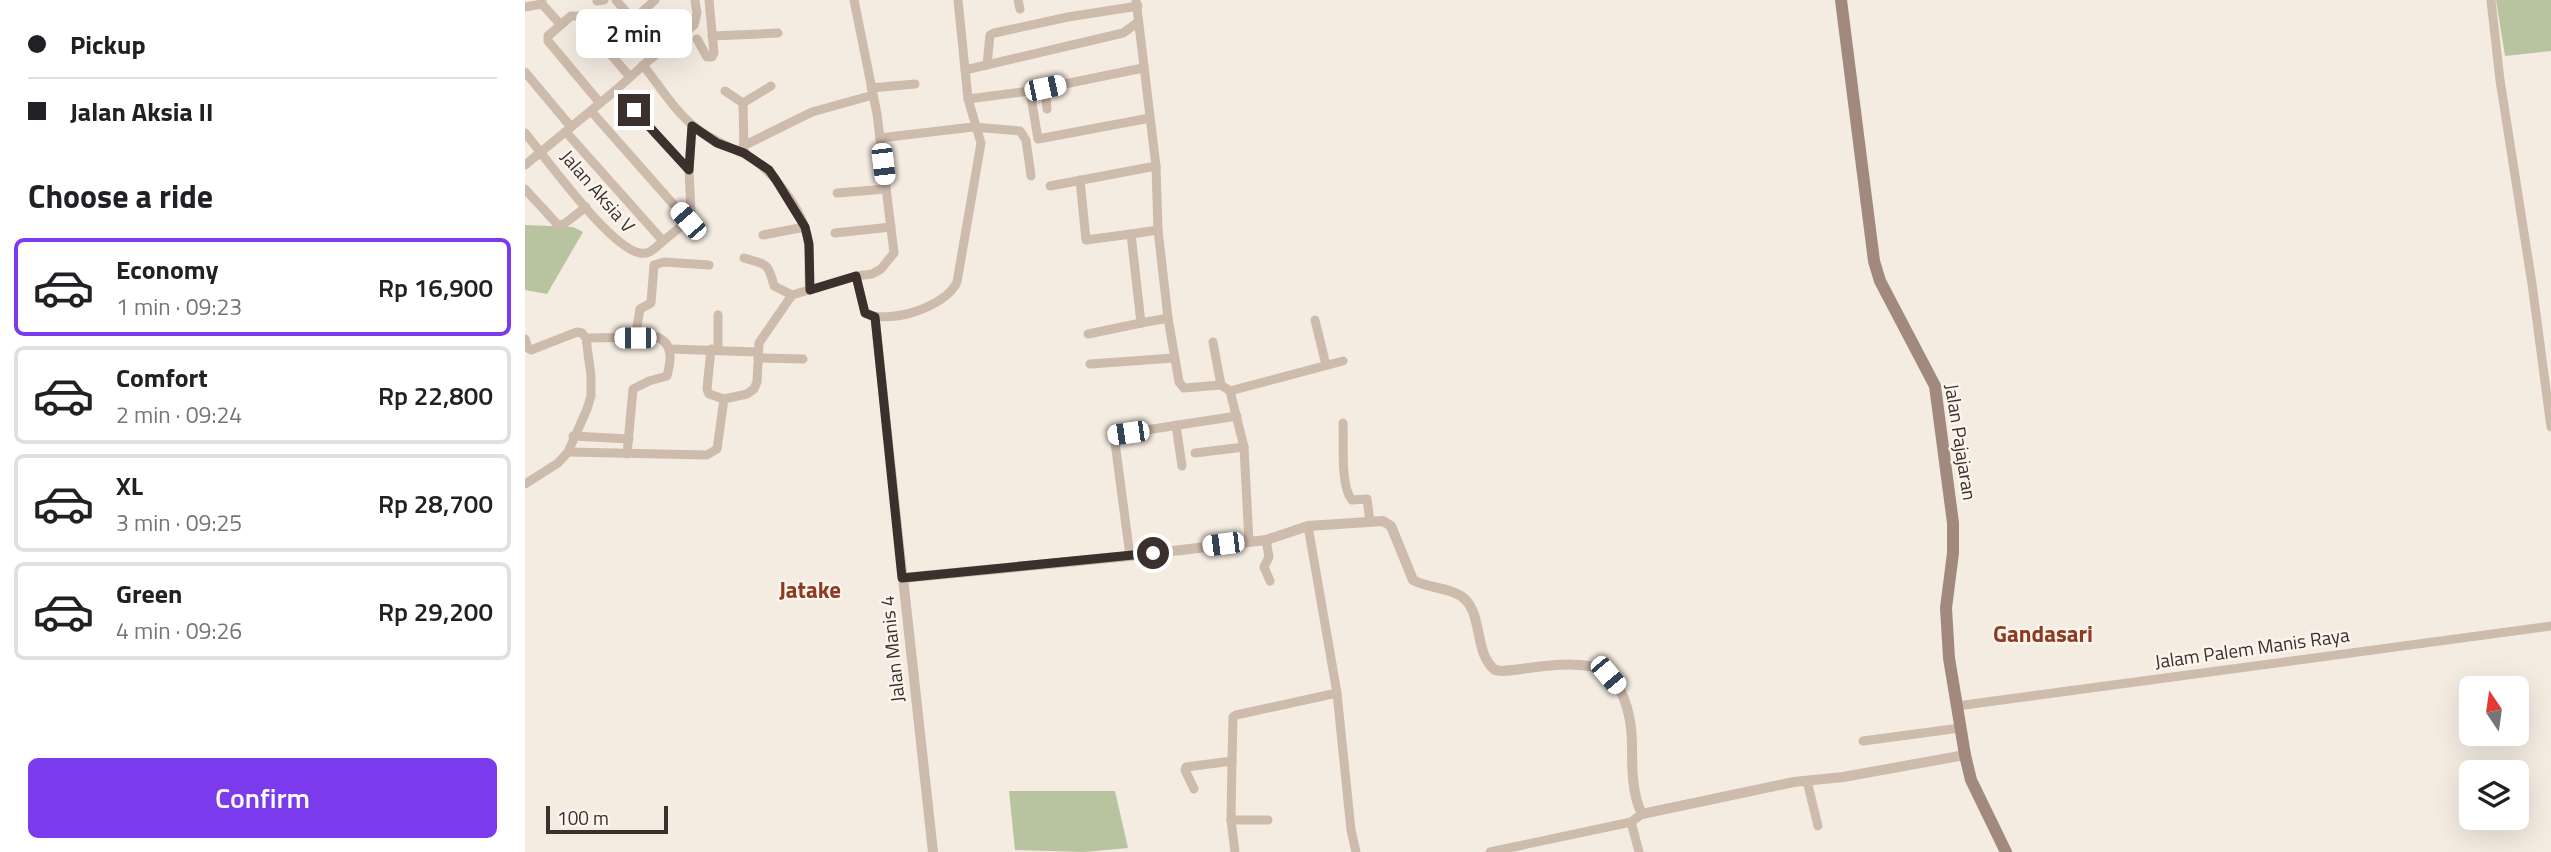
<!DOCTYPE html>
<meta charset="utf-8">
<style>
body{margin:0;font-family:"Titillium Web",sans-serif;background:#f6f6f6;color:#202124;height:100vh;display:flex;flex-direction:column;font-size:26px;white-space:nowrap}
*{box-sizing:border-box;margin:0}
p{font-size:23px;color:#757577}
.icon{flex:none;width:38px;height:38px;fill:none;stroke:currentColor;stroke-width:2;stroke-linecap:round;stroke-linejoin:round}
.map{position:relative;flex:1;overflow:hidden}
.side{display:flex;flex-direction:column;background:#fff;width:525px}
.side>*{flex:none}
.guide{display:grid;align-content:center;height:154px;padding:0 28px;background:#fff}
.needle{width:46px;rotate:347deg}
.buttons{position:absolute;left:1934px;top:676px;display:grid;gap:14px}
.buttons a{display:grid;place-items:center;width:70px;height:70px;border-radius:10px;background:#fff;box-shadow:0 7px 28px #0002;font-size:35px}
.scale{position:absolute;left:21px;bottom:18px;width:122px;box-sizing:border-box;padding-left:7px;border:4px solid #3b302b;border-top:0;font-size:19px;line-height:24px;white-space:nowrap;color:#3b302b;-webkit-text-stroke:5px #fbf5ee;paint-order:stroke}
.end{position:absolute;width:32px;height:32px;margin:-16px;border:9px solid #3b302b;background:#fff;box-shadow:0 0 0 4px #fff}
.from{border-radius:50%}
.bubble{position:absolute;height:49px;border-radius:10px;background:#fff;box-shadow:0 7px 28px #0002;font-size:23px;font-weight:600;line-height:49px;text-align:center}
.car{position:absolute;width:21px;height:42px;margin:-21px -10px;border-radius:9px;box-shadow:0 0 5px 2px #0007;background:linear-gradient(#fff 24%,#345 0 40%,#fff 0 76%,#345 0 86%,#fff 0)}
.guide b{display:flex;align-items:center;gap:24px;height:66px;font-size:26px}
.guide b+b{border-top:2px solid #e0e0e0}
.guide i{width:18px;height:18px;background:#202124}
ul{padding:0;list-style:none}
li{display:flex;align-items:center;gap:21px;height:98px;margin:0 14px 10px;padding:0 14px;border:4px solid #e0e0e0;border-radius:10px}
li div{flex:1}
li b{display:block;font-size:26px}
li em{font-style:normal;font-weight:600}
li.active{border-color:#7c3aed}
li>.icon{width:63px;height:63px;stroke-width:1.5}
h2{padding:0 28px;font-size:32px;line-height:84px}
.cta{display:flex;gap:14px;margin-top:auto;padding:14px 28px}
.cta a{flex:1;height:80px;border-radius:10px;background:#7c3aed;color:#fff;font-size:28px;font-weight:600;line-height:80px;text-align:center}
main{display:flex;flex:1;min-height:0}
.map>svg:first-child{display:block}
</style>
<main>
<section class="side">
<div class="guide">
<b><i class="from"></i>Pickup</b>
<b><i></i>Jalan Aksia II</b>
</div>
<h2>Choose a ride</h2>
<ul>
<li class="active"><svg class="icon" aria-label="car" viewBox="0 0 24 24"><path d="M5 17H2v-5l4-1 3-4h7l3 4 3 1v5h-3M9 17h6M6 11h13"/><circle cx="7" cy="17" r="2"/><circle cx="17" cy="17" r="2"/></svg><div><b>Economy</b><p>1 min · 09:23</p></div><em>Rp 16,900</em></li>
<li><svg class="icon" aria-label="car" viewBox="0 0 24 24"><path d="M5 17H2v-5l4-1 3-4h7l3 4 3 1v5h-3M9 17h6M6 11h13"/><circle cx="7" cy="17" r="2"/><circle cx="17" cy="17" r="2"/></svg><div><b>Comfort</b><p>2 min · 09:24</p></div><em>Rp 22,800</em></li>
<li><svg class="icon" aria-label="car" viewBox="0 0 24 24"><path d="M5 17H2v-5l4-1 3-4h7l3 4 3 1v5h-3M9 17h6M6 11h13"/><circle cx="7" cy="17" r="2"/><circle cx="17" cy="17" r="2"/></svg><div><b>XL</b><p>3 min · 09:25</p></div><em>Rp 28,700</em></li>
<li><svg class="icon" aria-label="car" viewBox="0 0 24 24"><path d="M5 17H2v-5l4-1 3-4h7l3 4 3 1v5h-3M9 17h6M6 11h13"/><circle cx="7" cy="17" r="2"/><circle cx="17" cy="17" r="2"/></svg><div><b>Green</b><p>4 min · 09:26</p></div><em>Rp 29,200</em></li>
</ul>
<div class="cta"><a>Confirm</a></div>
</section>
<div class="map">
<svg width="2026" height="852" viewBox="0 0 2026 852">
<rect width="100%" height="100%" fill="#f4ebe1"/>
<g fill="#b8c4a0">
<path d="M 1971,0 L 2026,0 L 2026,51 L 1980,56 Z"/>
<path d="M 0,225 L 48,227 L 58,232 L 22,294 L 0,290 Z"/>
<path d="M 484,791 L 590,791 L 603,848 L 559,852 L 490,850 Z"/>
</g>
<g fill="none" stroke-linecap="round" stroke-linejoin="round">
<g stroke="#cdbbac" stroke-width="9">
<path d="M 17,0 L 17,4 L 35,24"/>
<path d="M 91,0 L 108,20 L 112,29"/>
<path d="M 493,0 L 495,9"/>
<path d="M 611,0 L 631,166 L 633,230 L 643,318 L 654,382 L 659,388 L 696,385 L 705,391 L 719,447 L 724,542"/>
<path d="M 1966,0 L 1975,80 L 2007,284 L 2026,427"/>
<path d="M 72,1 L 79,0"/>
<path d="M 0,7 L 17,4"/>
<path d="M 108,20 L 130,0"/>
<path d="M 187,36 L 253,33"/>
<path d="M 172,39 L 182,57 L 187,57 L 189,53 L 184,0"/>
<path d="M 118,65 C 133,84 151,113 170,127 C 186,140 199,144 217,153 C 243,165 273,203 281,231 C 287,250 282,270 285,290"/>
<path d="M 462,65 L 465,35 L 469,33 L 543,17 L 613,6"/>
<path d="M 440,70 L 598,33 L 612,23"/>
<path d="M 0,72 L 46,127"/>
<path d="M 520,87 L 522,109"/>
<path d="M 346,88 L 390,84"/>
<path d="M 91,90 L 164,170"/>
<path d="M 200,91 L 218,103 L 219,150"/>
<path d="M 505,91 L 513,139 L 625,118"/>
<path d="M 443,99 L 505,91 L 618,68"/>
<path d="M 75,103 L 23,41 L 23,36 L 46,16 L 53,16 L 105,77"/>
<path d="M 218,103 L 246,86"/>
<path d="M 66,111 L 163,221"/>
<path d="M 0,133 C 22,159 85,248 115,253 C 125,255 131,247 138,241 L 41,132"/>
<path d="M 355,138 L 448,127 L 495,131 L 501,140 L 506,176"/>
<path d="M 218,146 L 287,112 L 348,95"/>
<path d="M 0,165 L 91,90 L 123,61 L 169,25 L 172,13 L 170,0"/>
<path d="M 555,180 L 561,240 L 606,234"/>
<path d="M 525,186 L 631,166"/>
<path d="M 0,189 L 33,225 L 39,224 L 61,207"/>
<path d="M 312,193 L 361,189"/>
<path d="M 633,230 L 606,234 L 616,323 L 643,318"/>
<path d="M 310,233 L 366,227"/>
<path d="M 238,235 L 280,227"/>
<path d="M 138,241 L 163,221 L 166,212 L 164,170 L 167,126"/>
<path d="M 219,258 C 241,265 243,261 249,286 L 267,295"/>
<path d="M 331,276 L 340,313 C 364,325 421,307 432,282 L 456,143 L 443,99 L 433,0"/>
<path d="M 193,315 L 193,349"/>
<path d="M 350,317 L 378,578"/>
<path d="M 790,320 L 801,365"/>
<path d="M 563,334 L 616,323"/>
<path d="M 61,338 L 132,337 C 149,344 146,361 142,376 L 124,381 L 108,389 L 102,454"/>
<path d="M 110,338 L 115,309 L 126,303 L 129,265 L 139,262 L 184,265"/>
<path d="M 0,339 L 3,348 L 6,350 L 52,332 L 57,333 L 61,338 L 66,376 L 66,396 L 62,409 L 43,452 L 33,463 L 0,484"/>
<path d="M 688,342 L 696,385"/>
<path d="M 145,349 L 232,352"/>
<path d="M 186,349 L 182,389 L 184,394 L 199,399 L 222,394 L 229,389 L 232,382 L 234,343 L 267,295 L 331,276 L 347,274 L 356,269 L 369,253 L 352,114 L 329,0"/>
<path d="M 233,358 L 278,359"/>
<path d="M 565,364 L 649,358"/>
<path d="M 705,391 L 818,361"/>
<path d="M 818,423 C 819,443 815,486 827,500 L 842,499 L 845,522"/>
<path d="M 651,425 L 657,466"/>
<path d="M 48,436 L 104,439"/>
<path d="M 43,452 L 182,455 L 192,449 L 199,399"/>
<path d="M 670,453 L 719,447"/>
<path d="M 783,526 L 812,693 L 826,830 L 831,852"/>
<path d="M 741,540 L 744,557 L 739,567 L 745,581"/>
<path d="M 605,556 L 589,435 L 712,416"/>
<path d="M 1432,706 L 2026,626"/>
<path d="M 1338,741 L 1435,728"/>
<path d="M 707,761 L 706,820 L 710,852"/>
<path d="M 1282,781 L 1293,826"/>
<path d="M 669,789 L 660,770 L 661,767 L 707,761 L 708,717 L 711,715 L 812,693"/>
<path d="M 706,820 L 743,820"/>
<path d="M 1106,822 L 1114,852"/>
<path d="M 965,852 L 1106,822 L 1117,814"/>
</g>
<path stroke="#cdbbac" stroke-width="10" d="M 408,852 L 378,578 L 605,556 L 741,540 L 783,526 L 858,521 L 866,526 L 888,580 C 902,588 922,587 936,596 C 959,611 948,653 970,670 L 977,671 C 1005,669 1036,661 1064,666 C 1098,671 1107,717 1107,745 C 1107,767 1107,795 1117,814 L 1269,782 L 1318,777 L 1440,755"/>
<path stroke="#a18a7d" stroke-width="12" d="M 1316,0 L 1349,261 L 1355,281 L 1410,386 L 1428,523 L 1428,553 L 1421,608 L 1424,658 L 1440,755 L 1446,780 L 1481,852"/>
</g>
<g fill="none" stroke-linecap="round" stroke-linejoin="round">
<path stroke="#3b302b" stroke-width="9" d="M 109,110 L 164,170 L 167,126 L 192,143 L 219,153 L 244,170 L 251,180 L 280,227 L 284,244 L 285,290 L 331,276 L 340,313 L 350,317 L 377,578 L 628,553"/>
</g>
<g text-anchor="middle" stroke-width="5" stroke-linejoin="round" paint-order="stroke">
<g font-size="19" fill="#3b302b" stroke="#fbf5ee">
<text transform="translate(73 191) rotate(49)" y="7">Jalan Aksia V</text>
<text transform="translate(1436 442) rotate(81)" y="7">Jalan Pajajaran</text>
<text transform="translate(1727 648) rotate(-8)" y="7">Jalam Palem Manis Raya</text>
<text transform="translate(367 649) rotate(-96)" y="7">Jalan Manis 4</text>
</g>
<g font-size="23" font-weight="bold" fill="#8c3b22" stroke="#fbf5ee">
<text x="285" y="598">Jatake</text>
<text x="1518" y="642">Gandasari</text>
</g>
</g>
</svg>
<div class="buttons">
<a><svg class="needle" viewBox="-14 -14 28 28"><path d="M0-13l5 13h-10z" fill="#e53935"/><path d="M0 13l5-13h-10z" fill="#757577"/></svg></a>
<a><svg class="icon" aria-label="layers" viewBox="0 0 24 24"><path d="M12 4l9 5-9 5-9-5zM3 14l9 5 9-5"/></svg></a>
</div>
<div class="scale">100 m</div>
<i class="end from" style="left:628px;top:553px"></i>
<i class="end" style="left:109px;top:110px"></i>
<div class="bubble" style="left:51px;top:9px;width:116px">2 min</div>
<i class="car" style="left:520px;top:88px;rotate:78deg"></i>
<i class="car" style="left:358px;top:164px;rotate:173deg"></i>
<i class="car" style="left:163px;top:221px;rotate:319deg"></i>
<i class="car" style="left:110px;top:338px;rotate:270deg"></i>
<i class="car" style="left:603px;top:433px;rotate:262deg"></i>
<i class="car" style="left:698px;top:544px;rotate:263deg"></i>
<i class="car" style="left:1083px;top:675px;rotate:140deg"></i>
</div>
</main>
